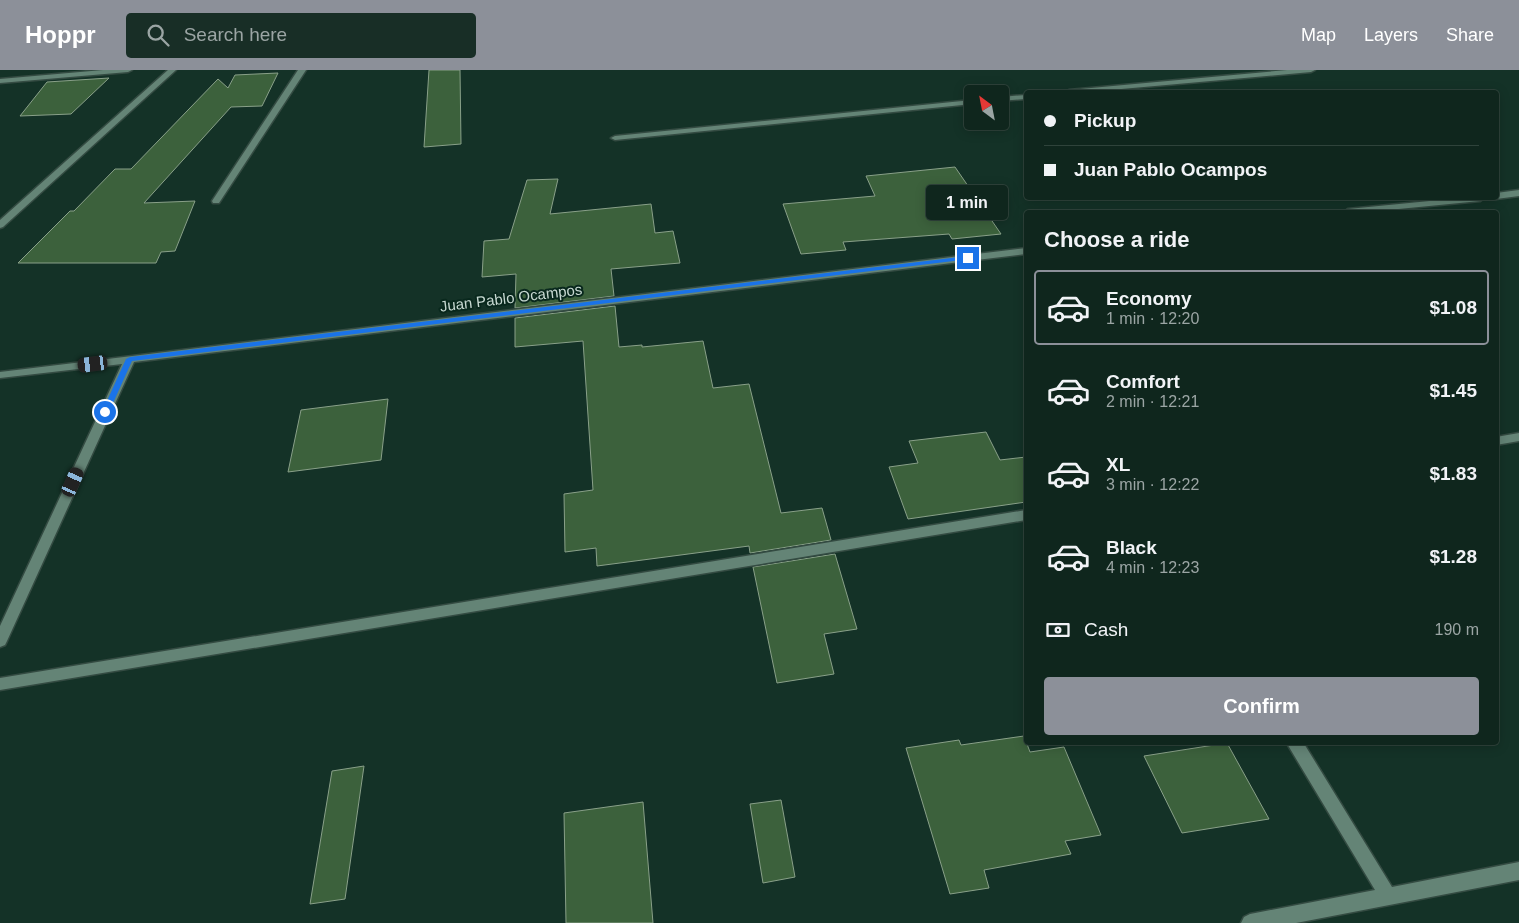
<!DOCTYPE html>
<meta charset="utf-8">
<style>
body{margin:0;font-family:Arial,sans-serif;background:#182e26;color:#f1f3f6;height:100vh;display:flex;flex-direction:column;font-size:19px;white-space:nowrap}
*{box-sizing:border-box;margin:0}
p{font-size:16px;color:#9ba5a4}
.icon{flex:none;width:28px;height:28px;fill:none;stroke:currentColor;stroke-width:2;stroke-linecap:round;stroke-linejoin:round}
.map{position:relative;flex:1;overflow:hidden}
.sheet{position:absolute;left:1024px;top:140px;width:475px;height:535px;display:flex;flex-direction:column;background:#0f261d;border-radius:5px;box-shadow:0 2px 12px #0003,0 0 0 1px #2f433b}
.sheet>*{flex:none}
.banner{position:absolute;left:1024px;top:20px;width:475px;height:110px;border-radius:5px;box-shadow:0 2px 12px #0003,0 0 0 1px #2f433b;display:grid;align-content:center;height:110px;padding:0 20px;background:#0f261d}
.needle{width:32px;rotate:328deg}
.fabs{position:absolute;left:964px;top:15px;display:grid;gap:10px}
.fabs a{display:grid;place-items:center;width:45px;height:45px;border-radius:5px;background:#0f261d;box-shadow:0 2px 12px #0003,0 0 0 1px #2f433b;font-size:25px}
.end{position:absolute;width:22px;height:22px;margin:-11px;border:6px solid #1a73e8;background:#fff;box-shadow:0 0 0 2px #fff}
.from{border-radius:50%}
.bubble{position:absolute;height:35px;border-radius:5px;background:#0f261d;box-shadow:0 2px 12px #0003,0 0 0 1px #2f433b;font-size:16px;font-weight:700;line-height:35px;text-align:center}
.car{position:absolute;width:15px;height:30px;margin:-15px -8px;border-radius:6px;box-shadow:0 0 4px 1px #0007;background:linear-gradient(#222 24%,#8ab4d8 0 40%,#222 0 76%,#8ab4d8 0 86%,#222 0)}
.banner b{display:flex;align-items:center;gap:18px;height:48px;font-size:19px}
.banner b+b{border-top:1px solid #2f433b}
.banner i{width:12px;height:12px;background:#f1f3f6}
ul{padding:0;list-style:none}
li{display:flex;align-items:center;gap:15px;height:75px;margin:0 10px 8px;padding:0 10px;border:2px solid transparent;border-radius:5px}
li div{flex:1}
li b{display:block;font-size:19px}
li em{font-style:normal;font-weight:700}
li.current{border-color:#8c9099}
li>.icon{width:45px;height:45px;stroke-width:1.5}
h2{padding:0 20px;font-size:22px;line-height:60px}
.pay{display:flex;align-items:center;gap:12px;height:55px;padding:0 20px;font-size:19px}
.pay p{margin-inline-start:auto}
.cta{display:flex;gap:10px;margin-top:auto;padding:10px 20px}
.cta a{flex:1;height:58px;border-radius:5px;background:#8c9099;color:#fff;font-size:20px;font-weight:700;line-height:58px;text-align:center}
header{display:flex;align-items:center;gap:30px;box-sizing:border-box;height:70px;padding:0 25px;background:#8c9099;color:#fff}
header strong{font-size:24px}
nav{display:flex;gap:28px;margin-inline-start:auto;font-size:18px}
.search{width:350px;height:45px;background:#182e26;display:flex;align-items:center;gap:12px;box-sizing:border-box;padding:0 18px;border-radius:5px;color:#9ba5a4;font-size:19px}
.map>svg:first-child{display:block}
</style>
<header>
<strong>Hoppr</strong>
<div class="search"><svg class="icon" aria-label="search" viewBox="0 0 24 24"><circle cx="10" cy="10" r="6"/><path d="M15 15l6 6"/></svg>Search here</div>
<nav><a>Map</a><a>Layers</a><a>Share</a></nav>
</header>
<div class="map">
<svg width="1519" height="853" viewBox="0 0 1519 853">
<rect width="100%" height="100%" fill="#143227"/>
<g fill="#3c613c" stroke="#89a089">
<path d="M 429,0 L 460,0 L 461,74 L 424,77 Z"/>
<path d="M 278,3 L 262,36 L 231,37 L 144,133 L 195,131 L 175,181 L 161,182 L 156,193 L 18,193 L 70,141 L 74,141 L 115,99 L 131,99 L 218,9 L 228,18 L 235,5 Z"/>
<path d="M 109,8 L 71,44 L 20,46 L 47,12 Z"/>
<path d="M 955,97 L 1001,164 L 952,169 L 949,164 L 843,172 L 846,180 L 801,184 L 783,134 L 875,126 L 866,106 Z"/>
<path d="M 558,109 L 550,144 L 651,134 L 655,163 L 673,161 L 680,193 L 611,199 L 614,226 L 515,238 L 516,204 L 482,207 L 484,171 L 509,169 L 527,110 Z"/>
<path d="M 615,236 L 619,277 L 642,275 L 642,277 L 703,271 L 713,318 L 749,314 L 781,443 L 822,438 L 831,470 L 750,483 L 749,476 L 597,496 L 596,478 L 565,482 L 564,424 L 593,420 L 583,271 L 515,277 L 515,248 Z"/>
<path d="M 388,329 L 381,390 L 288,402 L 301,340 Z"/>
<path d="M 986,362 L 1000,390 L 1026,387 L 1026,432 L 908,449 L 889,397 L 918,393 L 909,371 Z"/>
<path d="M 835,484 L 857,559 L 824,564 L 834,604 L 777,613 L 753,497 Z"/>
<path d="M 1024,666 L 1030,682 L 1064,677 L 1101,765 L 1065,771 L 1071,784 L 984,800 L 989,818 L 950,824 L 906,678 L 959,670 L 961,675 Z"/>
<path d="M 1227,673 L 1269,749 L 1182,763 L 1144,686 Z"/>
<path d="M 364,696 L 345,829 L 310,834 L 332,701 Z"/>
<path d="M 781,730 L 795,807 L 763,813 L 750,734 Z"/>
<path d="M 643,732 L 653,853 L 566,853 L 564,743 Z"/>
</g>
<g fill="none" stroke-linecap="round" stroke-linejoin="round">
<g stroke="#344b42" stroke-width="3">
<g id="minor">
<path d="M 103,0 L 132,0 L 128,2 L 0,13 L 0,9 Z"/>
<path d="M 168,0 L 176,0 L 3,157 L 0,158 L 0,150 Z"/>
<path d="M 298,0 L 306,0 L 219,133 L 213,133 L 212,131 Z"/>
<path d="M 1287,0 L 1315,0 L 1311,2 L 1088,22 L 1065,22 L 1069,20 Z"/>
<path d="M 1026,25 L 1026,29 L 1000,31 L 1000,27 Z"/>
<path d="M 972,30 L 972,34 L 615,70 L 611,68 L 615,66 Z"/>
<path d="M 1519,120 L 1519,126 L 1496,129 L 1493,128 L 1496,128 L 1496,123 Z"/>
<path d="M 1460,128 L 1484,128 L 1480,131 L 1368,142 L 1344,142 L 1348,139 Z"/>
<path d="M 1026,178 L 1026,184 L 134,292 L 7,571 L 5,575 L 0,577 L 0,556 L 122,294 L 0,308 L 0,302 Z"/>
<path d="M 1519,363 L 1519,371 L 1496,375 L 1496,367 Z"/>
<path d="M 1026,440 L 1026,450 L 0,620 L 0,608 Z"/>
<path d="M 1286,672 L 1303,672 L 1392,817 L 1519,792 L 1519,810 L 1296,853 L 1241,853 L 1244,847 L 1250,844 L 1375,820 Z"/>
</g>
</g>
<use href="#minor" fill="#648476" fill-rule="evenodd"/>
</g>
<path fill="#1a73e8" d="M 968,186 L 970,189 L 132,291 L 109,342 L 105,344 L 102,342 L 126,289 L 130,287 Z"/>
<g text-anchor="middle" stroke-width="4" stroke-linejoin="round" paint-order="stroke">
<g font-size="15" fill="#c7d8d1" stroke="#09281d">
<text transform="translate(511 228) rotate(-7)" y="5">Juan Pablo Ocampos</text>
</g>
</g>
</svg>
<div class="fabs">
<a><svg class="needle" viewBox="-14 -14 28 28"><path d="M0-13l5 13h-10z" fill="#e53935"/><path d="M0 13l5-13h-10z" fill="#9ba5a4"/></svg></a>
</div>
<i class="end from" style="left:105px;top:342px"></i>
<i class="end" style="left:968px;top:188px"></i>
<div class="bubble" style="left:926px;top:115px;width:82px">1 min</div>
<i class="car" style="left:93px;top:294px;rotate:263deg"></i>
<i class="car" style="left:73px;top:412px;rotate:24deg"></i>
<div class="banner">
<b><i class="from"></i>Pickup</b>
<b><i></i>Juan Pablo Ocampos</b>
</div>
<section class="sheet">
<h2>Choose a ride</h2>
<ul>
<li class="current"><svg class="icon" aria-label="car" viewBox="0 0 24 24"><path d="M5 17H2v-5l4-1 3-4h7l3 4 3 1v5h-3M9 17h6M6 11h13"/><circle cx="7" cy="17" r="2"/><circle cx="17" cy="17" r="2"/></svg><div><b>Economy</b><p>1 min · 12:20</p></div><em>$1.08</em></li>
<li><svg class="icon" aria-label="car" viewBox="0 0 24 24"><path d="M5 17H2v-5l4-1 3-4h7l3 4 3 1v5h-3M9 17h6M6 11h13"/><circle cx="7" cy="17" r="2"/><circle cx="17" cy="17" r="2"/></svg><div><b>Comfort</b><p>2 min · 12:21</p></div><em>$1.45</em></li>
<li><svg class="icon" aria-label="car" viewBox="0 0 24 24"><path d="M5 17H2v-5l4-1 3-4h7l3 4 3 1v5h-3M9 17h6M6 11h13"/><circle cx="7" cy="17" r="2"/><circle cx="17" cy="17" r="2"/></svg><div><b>XL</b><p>3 min · 12:22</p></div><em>$1.83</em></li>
<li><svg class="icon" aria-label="car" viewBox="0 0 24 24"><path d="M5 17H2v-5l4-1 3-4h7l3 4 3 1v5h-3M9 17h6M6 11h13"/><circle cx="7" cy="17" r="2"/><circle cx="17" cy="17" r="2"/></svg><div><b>Black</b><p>4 min · 12:23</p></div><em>$1.28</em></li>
</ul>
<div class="pay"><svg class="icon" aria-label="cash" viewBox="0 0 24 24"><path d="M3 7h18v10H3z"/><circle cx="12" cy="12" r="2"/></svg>Cash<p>190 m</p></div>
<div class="cta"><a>Confirm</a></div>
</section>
</div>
